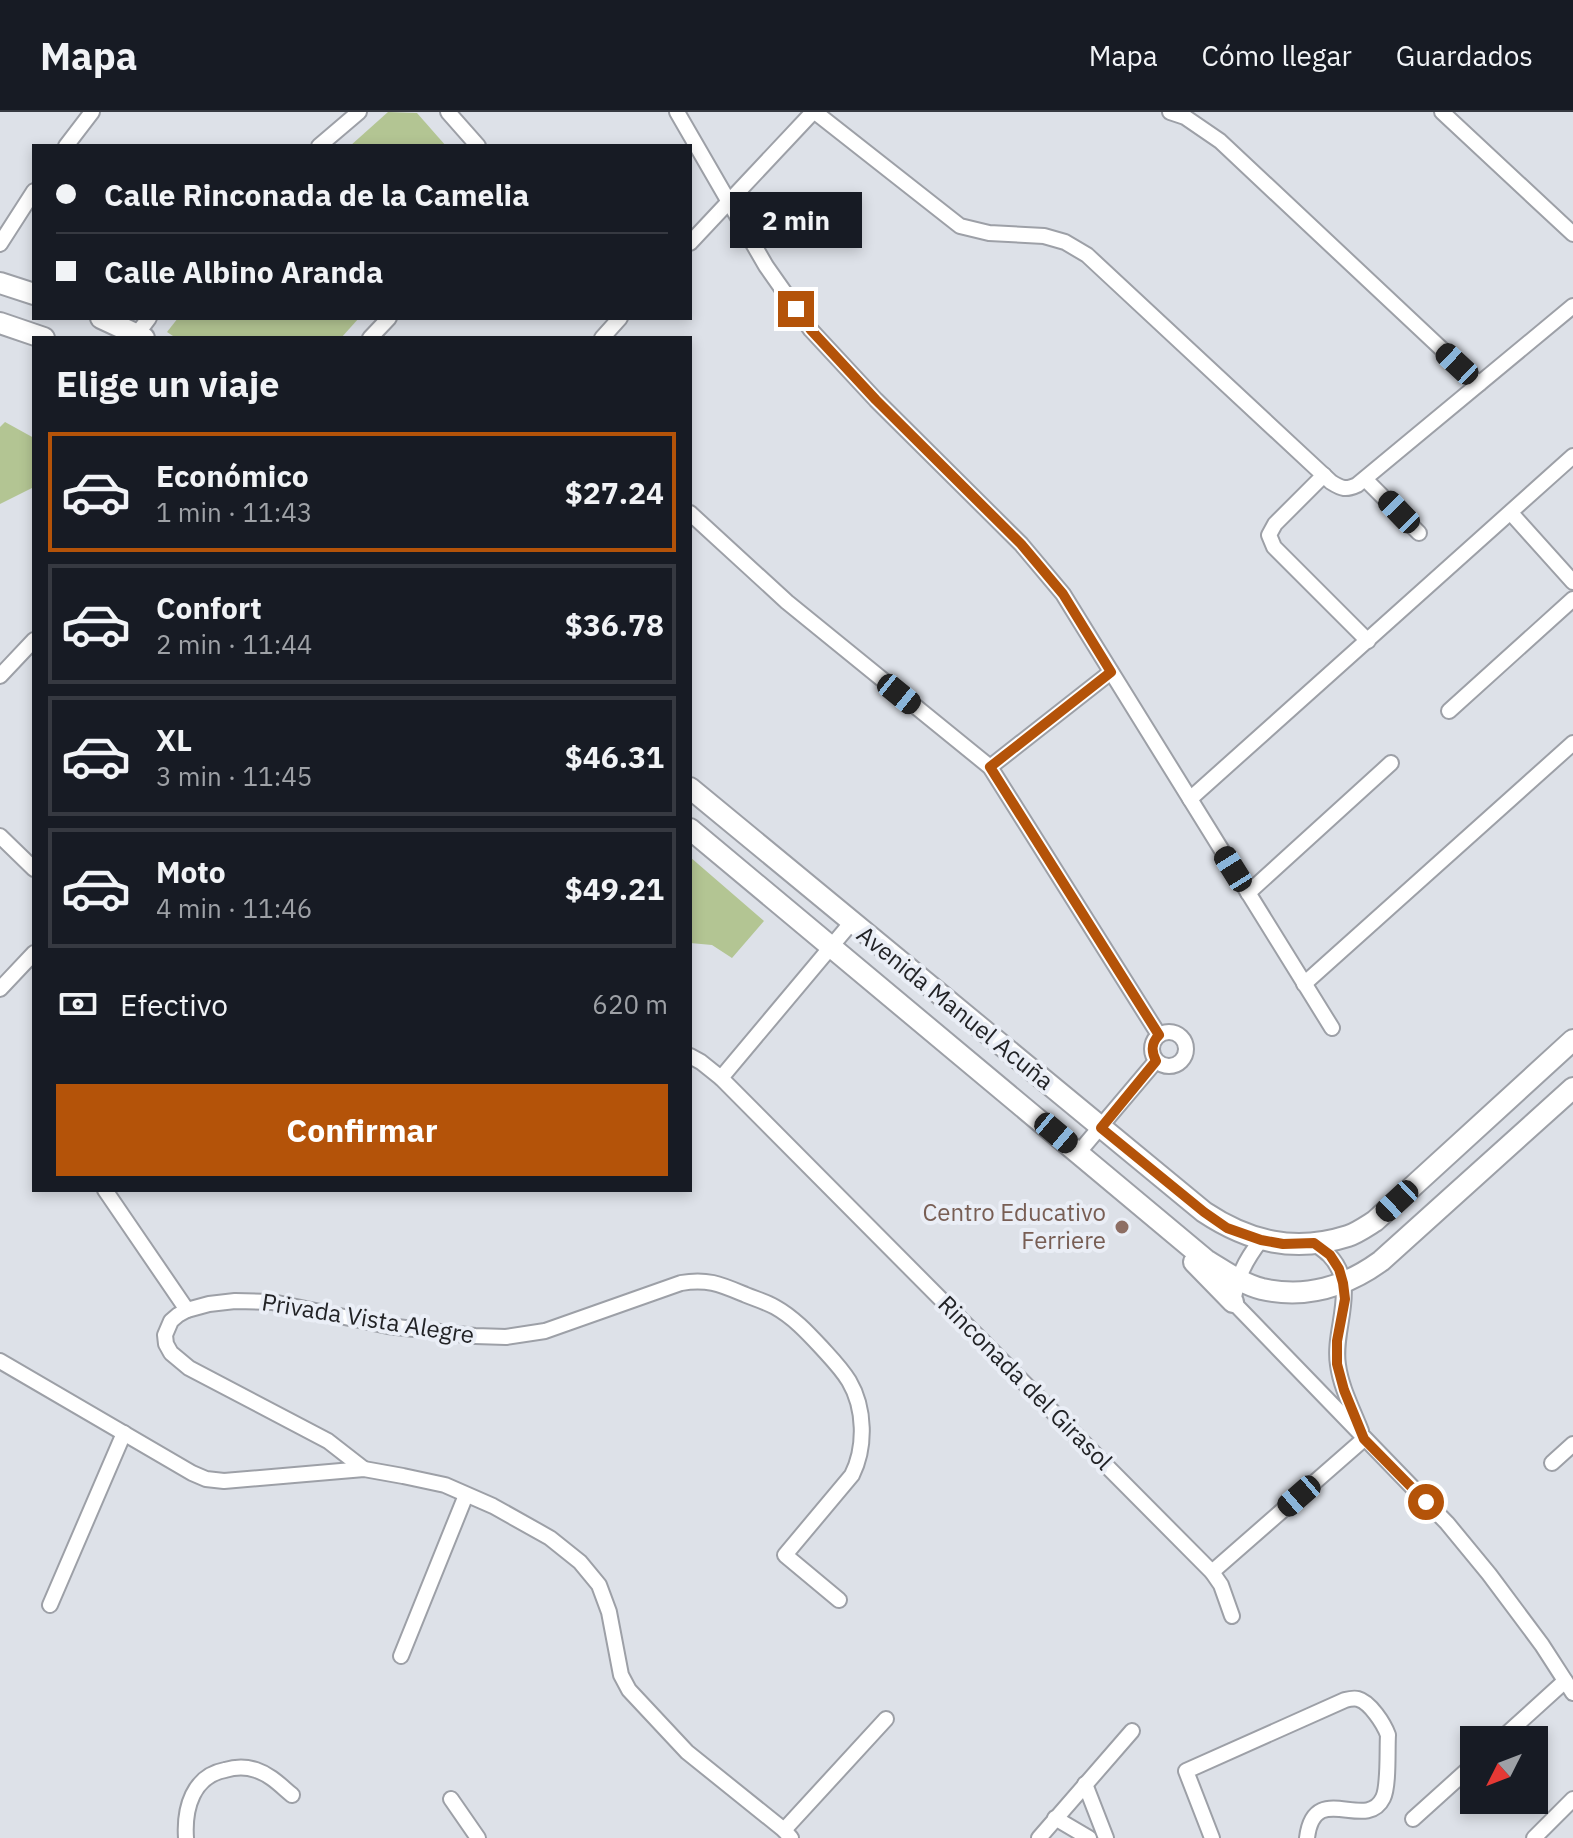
<!DOCTYPE html>
<html lang="es">
<meta charset="utf-8">
<style>
body{margin:0;font-family:"IBM Plex Sans",sans-serif;background:#242831;color:#f1f3f6;height:100vh;display:flex;flex-direction:column;font-size:30px;white-space:nowrap}
*{box-sizing:border-box;margin:0}
p{font-size:26px;color:#9ea1a6}
.icon{flex:none;width:44px;height:44px;fill:none;stroke:currentColor;stroke-width:2;stroke-linecap:round;stroke-linejoin:round}
.map{position:relative;flex:1;overflow:hidden}
.details{position:absolute;left:32px;top:224px;width:660px;height:856px;display:flex;flex-direction:column;background:#171b24;border-radius:0px;box-shadow:0 4px 12px #0003}
.details>*{flex:none}
.guide{position:absolute;left:32px;top:32px;width:660px;height:176px;border-radius:0px;box-shadow:0 4px 12px #0003;display:grid;align-content:center;height:176px;padding:0 24px;background:#171b24}
.needle{width:52px;rotate:228deg}
.tools{position:absolute;left:1460px;top:1614px;display:grid;gap:16px}
.tools a{display:grid;place-items:center;width:88px;height:88px;border-radius:0px;background:#171b24;box-shadow:0 4px 12px #0003;font-size:40px}
.end{position:absolute;width:36px;height:36px;margin:-18px;border:10px solid #b45309;background:#fff;box-shadow:0 0 0 4px #fff}
.from{border-radius:50%}
.bubble{position:absolute;height:56px;border-radius:0px;background:#171b24;box-shadow:0 4px 12px #0003;font-size:26px;font-weight:700;line-height:56px;text-align:center}
.car{position:absolute;width:24px;height:48px;margin:-24px -12px;border-radius:10px;box-shadow:0 0 6px 2px #0007;background:linear-gradient(#222 24%,#8ab4d8 0 40%,#222 0 76%,#8ab4d8 0 86%,#222 0)}
.guide b{display:flex;align-items:center;gap:28px;height:76px;font-size:30px}
.guide b+b{border-top:2px solid #363941}
.guide i{width:20px;height:20px;background:#f1f3f6}
ul{padding:0;list-style:none}
li{display:flex;align-items:center;gap:24px;height:120px;margin:0 16px 12px;padding:0 8px;border:4px solid #363941;border-radius:0px}
li div{flex:1}
li b{display:block;font-size:30px}
li em{font-style:normal;font-weight:700}
li.active{border-color:#b45309}
li>.icon{width:72px;height:72px;stroke-width:1.5}
h2{padding:0 24px;font-size:36px;line-height:96px}
.pay{display:flex;align-items:center;gap:20px;height:88px;padding:0 24px;font-size:30px}
.pay p{margin-inline-start:auto}
.primary-button{display:flex;gap:16px;margin-top:auto;padding:16px 24px}
.primary-button a{flex:1;height:92px;border-radius:0px;background:#b45309;color:#fff;font-size:32px;font-weight:700;line-height:92px;text-align:center}
header{display:flex;align-items:center;gap:48px;box-sizing:border-box;height:112px;padding:0 40px;background:#171b24;border-bottom:2px solid #363941}
header strong{font-size:38px}
nav{display:flex;gap:44px;margin-inline-start:auto;font-size:28px}
.map>svg:first-child{display:block}
</style>
<header>
<strong>Mapa</strong>
<nav><a>Mapa</a><a>Cómo llegar</a><a>Guardados</a></nav>
</header>
<div class="map">
<svg width="1573" height="1726" viewBox="0 0 1573 1726">
<rect width="100%" height="100%" fill="#dde1e8"/>
<g fill="#b3c593">
<path d="M 388,0 L 417,1 L 446,34 L 350,34 Z"/>
<path d="M 178,206 L 359,206 L 341,226 L 176,226 L 167,220 Z"/>
<path d="M 5,310 L 34,326 L 34,375 L 0,392 L 0,315 Z"/>
<path d="M 690,745 L 764,809 L 732,846 L 712,833 L 690,831 Z"/>
</g>
<g fill="none" stroke-linecap="round" stroke-linejoin="round">
<g stroke="#9da0a7" stroke-width="18">
<g id="street">
<path d="M 448,0 L 478,34"/>
<path d="M 677,0 L 766,154 L 811,218 L 876,288 L 1021,432 L 1063,482 L 1332,916"/>
<path d="M 815,0 L 960,114 L 989,121 L 1044,124 L 1065,130 L 1087,143 L 1331,370 C 1342,377 1346,378 1357,373 L 1573,194"/>
<path d="M 1170,0 L 1185,5 L 1220,29 L 1479,272"/>
<path d="M 1442,0 L 1573,122"/>
<path d="M 66,34 L 92,0"/>
<path d="M 319,34 L 359,0"/>
<path d="M 690,131 L 813,0"/>
<path d="M 0,132 L 34,79"/>
<path d="M 137,222 L 149,206"/>
<path d="M 370,226 L 389,206"/>
<path d="M 602,226 L 620,206"/>
<path d="M 1324,363 L 1275,412 L 1269,423 L 1274,435 L 1368,529"/>
<path d="M 1365,367 L 1419,421"/>
<path d="M 690,401 L 787,490 L 990,655 L 1159,923"/>
<path d="M 1511,401 L 1573,470"/>
<path d="M 0,564 L 34,528"/>
<path d="M 1449,599 L 1573,487"/>
<path d="M 990,655 L 1111,560"/>
<path d="M 1190,687 L 1573,344"/>
<path d="M 0,724 L 34,757"/>
<path d="M 1248,781 L 1391,651"/>
<path d="M 1304,872 L 1573,631"/>
<path d="M 0,877 L 34,841"/>
<circle cx="1169" cy="937" r="17"/>
<path d="M 690,944 L 701,950 L 721,966 L 1212,1460 L 1221,1473 L 1232,1504"/>
<path d="M 721,966 L 851,811"/>
<path d="M 1079,1040 L 1156,949"/>
<path d="M 105,1078 L 187,1198"/>
<path d="M 1261,1128 C 1244,1150 1238,1164 1233,1190 L 1447,1411 L 1489,1462 L 1542,1533 L 1573,1581"/>
<path d="M 1314,1131 C 1319,1135 1325,1139 1329,1143 C 1360,1175 1332,1216 1338,1253 C 1341,1276 1353,1298 1361,1319"/>
<path d="M 0,1249 L 192,1361 L 206,1367 L 224,1369 L 364,1357 L 403,1364 L 445,1373 L 493,1394 L 550,1426 L 580,1450 L 599,1473 L 609,1500 L 621,1563 L 629,1578 L 687,1640 L 784,1718 L 791,1726"/>
<path d="M 1552,1351 L 1573,1332"/>
<path d="M 364,1357 L 328,1329 L 189,1256 L 171,1241 L 166,1232 L 165,1223 L 171,1209 L 178,1203 L 187,1198 L 209,1192 L 235,1189 L 272,1190 L 388,1214 L 475,1224 L 506,1225 L 545,1219 L 681,1171 C 708,1166 722,1173 746,1183 C 756,1187 766,1190 775,1195 C 793,1205 807,1220 821,1235 C 831,1246 841,1256 849,1269 C 865,1296 866,1335 852,1363 L 785,1443 L 839,1488"/>
<path d="M 1212,1460 L 1364,1327"/>
<path d="M 50,1493 L 124,1321"/>
<path d="M 401,1544 L 466,1383"/>
<path d="M 1500,1628 L 1565,1569"/>
<path d="M 1085,1672 L 1106,1726"/>
<path d="M 451,1687 L 478,1726"/>
<path d="M 1055,1706 L 1089,1726"/>
<path d="M 1413,1707 L 1474,1652"/>
<path d="M 784,1718 L 886,1607"/>
<path d="M 186,1726 C 184,1696 193,1664 225,1658 C 235,1655 247,1655 256,1658 C 271,1663 281,1674 292,1683"/>
<path d="M 1039,1726 L 1132,1619"/>
<path d="M 1212,1726 L 1186,1659 L 1345,1588 C 1349,1587 1354,1586 1358,1587 C 1370,1590 1384,1612 1388,1623 C 1387,1638 1389,1674 1383,1686 C 1366,1721 1314,1667 1307,1726"/>
<path d="M 1534,1726 L 1573,1687"/>
</g>
</g>
<g stroke="#9da0a7" stroke-width="24">
<g id="secondary">
<path d="M 0,171 L 34,182"/>
<path d="M 101,206 L 144,226"/>
<path d="M 0,211 L 44,226"/>
<path d="M 690,676 L 1204,1100 C 1249,1130 1295,1141 1348,1124 C 1357,1121 1367,1114 1375,1109 L 1573,928"/>
<path d="M 690,717 L 1206,1148 C 1223,1158 1242,1172 1262,1177 C 1307,1187 1345,1175 1381,1149 L 1573,976"/>
<path d="M 1194,1150 L 1233,1190"/>
</g>
</g>
<use href="#street" stroke="#fff" stroke-width="14"/>
<use href="#secondary" stroke="#fff" stroke-width="20"/>
</g>
<g fill="none" stroke-linecap="round" stroke-linejoin="round">
<path stroke="#b45309" stroke-width="10" d="M 796,197 L 811,218 L 876,288 L 1021,432 L 1063,482 L 1111,560 L 990,655 L 1159,923 C 1151,931 1151,939 1156,949 L 1101,1016 L 1204,1100 L 1227,1116 L 1261,1128 L 1283,1132 L 1314,1131 L 1330,1143 L 1339,1157 L 1343,1171 L 1345,1187 L 1337,1229 L 1337,1252 L 1344,1278 L 1364,1327 L 1426,1390"/>
</g>
<circle fill="#8d6e63" stroke="#eaeef6" stroke-width="3" cx="1122" cy="1115" r="8"/>
<g text-anchor="middle" stroke-width="8" stroke-linejoin="round" paint-order="stroke">
<g font-size="24" fill="#222326" stroke="#eaeef6">
<text transform="translate(955 896) rotate(39)" y="8">Avenida Manuel Acuña</text>
<text transform="translate(368 1207) rotate(9)" y="8">Privada Vista Alegre</text>
<text transform="translate(1025 1271) rotate(45)" y="8">Rinconada del Girasol</text>
</g>
<g font-size="24" fill="#785e54" stroke="#eaeef6" text-anchor="end">
<text x="1106" y="1109">Centro Educativo<tspan x="1106" dy="28">Ferriere</tspan></text>
</g>
</g>
</svg>
<div class="tools">
<a><svg class="needle" viewBox="-14 -14 28 28"><path d="M0-13l5 13h-10z" fill="#e53935"/><path d="M0 13l5-13h-10z" fill="#9ea1a6"/></svg></a>
</div>
<i class="end from" style="left:1426px;top:1390px"></i>
<i class="end" style="left:796px;top:197px"></i>
<div class="bubble" style="left:730px;top:80px;width:132px">2 min</div>
<i class="car" style="left:1457px;top:252px;rotate:313deg"></i>
<i class="car" style="left:1399px;top:400px;rotate:316deg"></i>
<i class="car" style="left:899px;top:582px;rotate:129deg"></i>
<i class="car" style="left:1233px;top:757px;rotate:328deg"></i>
<i class="car" style="left:1056px;top:1021px;rotate:130deg"></i>
<i class="car" style="left:1397px;top:1089px;rotate:227deg"></i>
<i class="car" style="left:1299px;top:1384px;rotate:229deg"></i>
<div class="guide">
<b><i class="from"></i>Calle Rinconada de la Camelia</b>
<b><i></i>Calle Albino Aranda</b>
</div>
<section class="details">
<h2>Elige un viaje</h2>
<ul>
<li class="active"><svg class="icon" aria-label="car" viewBox="0 0 24 24"><path d="M5 17H2v-5l4-1 3-4h7l3 4 3 1v5h-3M9 17h6M6 11h13"/><circle cx="7" cy="17" r="2"/><circle cx="17" cy="17" r="2"/></svg><div><b>Económico</b><p>1 min · 11:43</p></div><em>$27.24</em></li>
<li><svg class="icon" aria-label="car" viewBox="0 0 24 24"><path d="M5 17H2v-5l4-1 3-4h7l3 4 3 1v5h-3M9 17h6M6 11h13"/><circle cx="7" cy="17" r="2"/><circle cx="17" cy="17" r="2"/></svg><div><b>Confort</b><p>2 min · 11:44</p></div><em>$36.78</em></li>
<li><svg class="icon" aria-label="car" viewBox="0 0 24 24"><path d="M5 17H2v-5l4-1 3-4h7l3 4 3 1v5h-3M9 17h6M6 11h13"/><circle cx="7" cy="17" r="2"/><circle cx="17" cy="17" r="2"/></svg><div><b>XL</b><p>3 min · 11:45</p></div><em>$46.31</em></li>
<li><svg class="icon" aria-label="car" viewBox="0 0 24 24"><path d="M5 17H2v-5l4-1 3-4h7l3 4 3 1v5h-3M9 17h6M6 11h13"/><circle cx="7" cy="17" r="2"/><circle cx="17" cy="17" r="2"/></svg><div><b>Moto</b><p>4 min · 11:46</p></div><em>$49.21</em></li>
</ul>
<div class="pay"><svg class="icon" aria-label="cash" viewBox="0 0 24 24"><path d="M3 7h18v10H3z"/><circle cx="12" cy="12" r="2"/></svg>Efectivo<p>620 m</p></div>
<div class="primary-button"><a>Confirmar</a></div>
</section>
</div>
